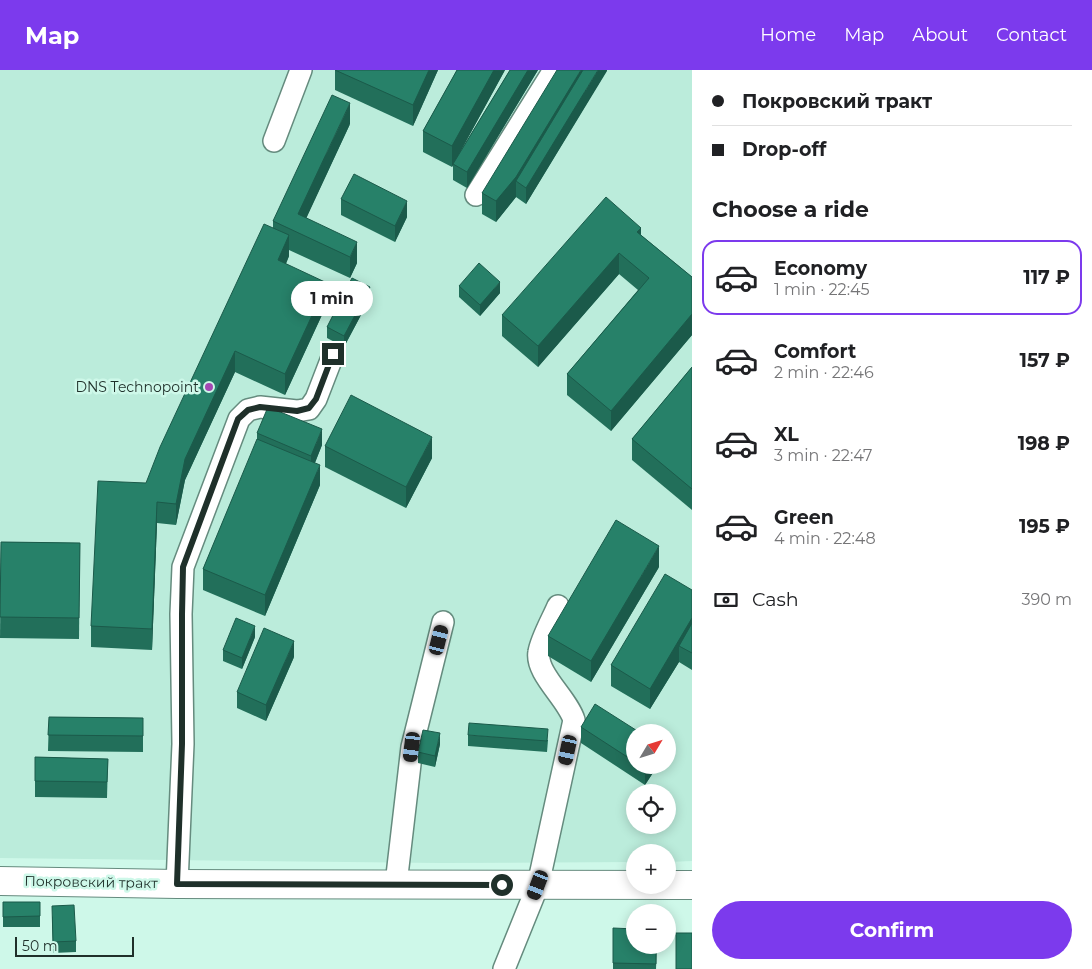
<!DOCTYPE html>
<meta charset="utf-8">
<style>
body{margin:0;font-family:Montserrat,sans-serif;background:#f2f2f2;color:#202124;height:100vh;display:flex;flex-direction:column;font-size:19px;white-space:nowrap}
*{box-sizing:border-box;margin:0}
p{font-size:16px;color:#757577}
.icon{flex:none;width:28px;height:28px;fill:none;stroke:currentColor;stroke-width:2;stroke-linecap:round;stroke-linejoin:round}
.map{position:relative;flex:1;overflow:hidden}
.details{display:flex;flex-direction:column;background:#fff;width:400px}
.details>*{flex:none}
.banner{display:grid;align-content:center;height:110px;padding:0 20px;background:#fff}
.needle{width:32px;rotate:52deg}
.tools{position:absolute;left:626px;top:654px;display:grid;gap:10px}
.tools a{display:grid;place-items:center;width:50px;height:50px;border-radius:50%;background:#fff;box-shadow:0 2px 12px #0003;font-size:25px}
.scale{position:absolute;left:15px;bottom:12px;width:119px;box-sizing:border-box;padding-left:5px;border:2px solid #1f302a;border-top:0;font-size:14px;line-height:18px;white-space:nowrap;color:#1f302a;-webkit-text-stroke:4px #cef8e9;paint-order:stroke}
.end{position:absolute;width:22px;height:22px;margin:-11px;border:6px solid #1f302a;background:#fff;box-shadow:0 0 0 2px #fff}
.from{border-radius:50%}
.bubble{position:absolute;height:35px;border-radius:18px;background:#fff;box-shadow:0 2px 12px #0003;font-size:16px;font-weight:700;line-height:35px;text-align:center}
.car{position:absolute;width:15px;height:30px;margin:-15px -8px;border-radius:6px;box-shadow:0 0 4px 1px #0007;background:linear-gradient(#222 24%,#8ab4d8 0 40%,#222 0 76%,#8ab4d8 0 86%,#222 0)}
.banner b{display:flex;align-items:center;gap:18px;height:48px;font-size:19px}
.banner b+b{border-top:1px solid #e0e0e0}
.banner i{width:12px;height:12px;background:#202124}
ul{padding:0;list-style:none}
li{display:flex;align-items:center;gap:15px;height:75px;margin:0 10px 8px;padding:0 10px;border:2px solid transparent;border-radius:15px}
li div{flex:1}
li b{display:block;font-size:19px}
li em{font-style:normal;font-weight:700}
li.current{border-color:#7c3aed}
li>.icon{width:45px;height:45px;stroke-width:1.5}
h2{padding:0 20px;font-size:22px;line-height:60px}
.pay{display:flex;align-items:center;gap:12px;height:55px;padding:0 20px;font-size:19px}
.pay p{margin-inline-start:auto}
.primary-button{display:flex;gap:10px;margin-top:auto;padding:10px 20px}
.primary-button a{flex:1;height:58px;border-radius:30px;background:#7c3aed;color:#fff;font-size:20px;font-weight:700;line-height:58px;text-align:center}
header{display:flex;align-items:center;gap:30px;box-sizing:border-box;height:70px;padding:0 25px;background:#7c3aed;color:#fff}
header strong{font-size:24px}
nav{display:flex;gap:28px;margin-inline-start:auto;font-size:18px}
main{display:flex;flex:1;min-height:0}
.map>svg:first-child{display:block}
</style>
<header>
<strong>Map</strong>
<nav><a>Home</a><a>Map</a><a>About</a><a>Contact</a></nav>
</header>
<main>
<div class="map">
<svg width="692" height="899" viewBox="0 0 692 899">
<rect width="100%" height="100%" fill="#cef8e9"/>
<path fill="#bbecdb" fill-rule="evenodd" d="M 0,0 L 692,0 L 692,791 L 668,792 L 668,782 L 635,782 L 635,792 L 440,793 L 0,788 ZM 635,662 L 668,662 L 668,695 L 635,695 ZM 635,722 L 668,722 L 668,755 L 635,755 Z"/>
<g fill="none" stroke-linecap="round" stroke-linejoin="round">
<g stroke="#658b7e" stroke-width="24">
<g id="minor">
<path d="M 274,71 L 301,0"/>
<path d="M 476,125 L 554,0"/>
<path d="M 177,814 L 183,674 L 181,544 L 183,497 L 239,349 L 248,340 L 260,337 L 297,341 L 309,339 L 316,329 L 333,285"/>
<path d="M 396,814 L 412,677 L 443,552"/>
<path d="M 504,899 L 538,815 L 574,650 C 568,629 535,603 539,582 C 541,569 553,548 558,536"/>
</g>
</g>
<g stroke="#658b7e" stroke-width="30">
<path id="major" d="M 0,811 L 177,814 L 692,815"/>
</g>
<use href="#minor" stroke="#fff" stroke-width="21"/>
<use href="#major" stroke="#fff" stroke-width="28"/>
</g>
<g fill="#226f5a">
<path d="M 335,0 L 438,0 L 413,56 L 335,20 Z"/>
<path d="M 457,0 L 505,0 L 459,84 L 510,0 L 538,0 L 467,118 L 453,110 L 453,95 L 452,97 L 423,82 L 423,61 Z"/>
<path d="M 607,0 L 526,134 L 516,127 L 496,152 L 482,144 L 482,123 Z"/>
<path d="M 350,54 L 306,148 L 357,193 L 350,208 L 289,180 L 289,186 L 286,194 L 327,234 L 285,325 L 235,302 L 185,410 L 176,455 L 157,453 L 152,580 L 91,577 L 91,556 L 273,158 L 273,151 Z"/>
<path d="M 341,129 L 407,147 L 395,172 L 341,145 Z"/>
<path d="M 641,165 L 692,207 L 692,265 L 611,361 L 567,325 L 567,304 L 638,220 L 619,204 L 538,297 L 502,266 L 502,245 Z"/>
<path d="M 459,216 L 500,223 L 480,246 L 459,227 Z"/>
<path d="M 370,228 L 344,277 L 327,268 L 327,257 Z"/>
<path d="M 692,297 L 692,440 L 632,390 L 632,369 Z"/>
<path d="M 257,363 L 322,375 L 315,393 L 320,415 L 265,546 L 203,520 L 203,499 L 257,371 Z"/>
<path d="M 325,376 L 432,388 L 406,438 L 325,397 Z"/>
<path d="M 1,472 L 80,473 L 79,569 L 0,568 Z"/>
<path d="M 659,497 L 591,612 L 548,586 L 548,566 Z"/>
<path d="M 692,520 L 692,600 L 679,592 L 650,639 L 611,616 L 611,595 Z"/>
<path d="M 255,567 L 242,599 L 223,591 L 223,580 Z"/>
<path d="M 294,587 L 266,651 L 237,638 L 237,622 Z"/>
<path d="M 49,647 L 143,648 L 143,682 L 48,681 Z"/>
<path d="M 581,657 L 635,662 L 635,695 L 658,695 L 645,715 L 581,673 Z"/>
<path d="M 468,665 L 548,670 L 547,682 L 468,676 Z"/>
<path d="M 440,674 L 435,697 L 418,693 L 418,682 Z"/>
<path d="M 35,687 L 108,689 L 107,728 L 35,727 Z"/>
<rect x="3" y="832" width="37" height="25"/>
<path d="M 52,846 L 76,871 L 76,882 L 53,883 Z"/>
<path d="M 613,858 L 657,875 L 656,899 L 613,899 Z"/>
</g>
<g fill="#1b5a4a">
<path d="M 429,0 L 438,0 L 413,56 L 413,35 Z"/>
<path d="M 494,0 L 505,0 L 452,97 L 452,76 Z"/>
<path d="M 528,0 L 538,0 L 467,118 L 467,102 Z"/>
<path d="M 581,0 L 593,0 L 516,111 L 516,127 L 496,152 L 496,131 Z"/>
<path d="M 598,0 L 607,0 L 607,1 L 526,134 L 526,118 Z"/>
<path d="M 350,33 L 350,54 L 299,164 L 298,144 Z"/>
<path d="M 407,131 L 407,147 L 395,172 L 395,156 Z"/>
<path d="M 641,158 L 641,178 L 637,162 Z"/>
<path d="M 289,165 L 289,186 L 278,211 L 278,190 Z"/>
<path d="M 357,172 L 357,193 L 350,208 L 350,187 Z"/>
<path d="M 619,183 L 619,204 L 538,297 L 538,276 Z"/>
<path d="M 500,212 L 500,223 L 480,246 L 480,235 Z"/>
<path d="M 327,213 L 327,234 L 285,325 L 285,304 Z"/>
<path d="M 370,217 L 370,228 L 344,277 L 344,266 Z"/>
<path d="M 692,244 L 692,265 L 611,361 L 611,341 Z"/>
<path d="M 235,281 L 235,302 L 185,410 L 176,455 L 176,434 L 185,389 Z"/>
<path d="M 322,359 L 322,375 L 311,402 L 311,386 Z"/>
<path d="M 432,367 L 432,388 L 406,438 L 406,417 Z"/>
<path d="M 320,395 L 320,415 L 265,546 L 265,525 Z"/>
<path d="M 157,432 L 157,453 L 152,580 L 152,559 Z"/>
<path d="M 659,476 L 659,497 L 591,612 L 591,591 Z"/>
<path d="M 692,548 L 692,569 L 679,576 L 679,592 L 650,639 L 650,619 Z"/>
<path d="M 255,556 L 255,567 L 242,599 L 242,588 Z"/>
<path d="M 294,571 L 294,587 L 266,651 L 266,635 Z"/>
<path d="M 440,663 L 440,674 L 435,697 L 435,686 Z"/>
<path d="M 647,695 L 658,695 L 645,715 L 645,699 Z"/>
</g>
<g fill="#278169" stroke="#1b5a4a">
<path d="M 335,0 L 429,0 L 413,35 Z"/>
<path d="M 457,0 L 494,0 L 452,76 L 423,61 Z"/>
<path d="M 510,0 L 528,0 L 467,102 L 453,94 Z"/>
<path d="M 557,0 L 581,0 L 516,107 L 496,131 L 482,123 Z"/>
<path d="M 583,0 L 598,0 L 526,118 L 516,111 Z"/>
<path d="M 332,25 L 350,33 L 298,144 L 357,172 L 350,187 L 273,151 Z"/>
<path d="M 354,104 L 407,131 L 395,156 L 341,129 Z"/>
<path d="M 606,127 L 641,158 L 637,162 L 692,207 L 692,244 L 611,341 L 567,304 L 649,208 L 619,183 L 538,276 L 502,245 Z"/>
<path d="M 264,154 L 289,165 L 278,190 L 327,213 L 285,304 L 235,281 L 185,389 L 176,434 L 157,432 L 152,559 L 91,556 L 98,411 L 146,413 L 160,377 Z"/>
<path d="M 479,193 L 500,212 L 480,235 L 459,216 Z"/>
<path d="M 352,208 L 370,217 L 344,266 L 327,257 Z"/>
<path d="M 692,297 L 692,419 L 632,369 Z"/>
<path d="M 351,325 L 432,367 L 406,417 L 325,376 Z"/>
<path d="M 268,337 L 322,359 L 311,386 L 257,363 Z"/>
<path d="M 257,369 L 320,395 L 265,525 L 203,499 Z"/>
<path d="M 616,450 L 659,476 L 591,591 L 548,566 Z"/>
<path d="M 1,472 L 80,473 L 79,548 L 0,547 Z"/>
<path d="M 665,504 L 692,520 L 692,548 L 650,619 L 611,595 Z"/>
<path d="M 236,548 L 255,556 L 242,588 L 223,580 Z"/>
<path d="M 692,553 L 692,583 L 679,576 Z"/>
<path d="M 264,558 L 294,571 L 266,635 L 237,622 Z"/>
<path d="M 595,634 L 639,662 L 635,662 L 635,692 L 581,657 Z"/>
<path d="M 49,647 L 143,648 L 143,666 L 48,665 Z"/>
<path d="M 469,653 L 548,659 L 547,671 L 468,665 Z"/>
<path d="M 423,660 L 440,663 L 435,686 L 418,682 Z"/>
<path d="M 35,687 L 108,689 L 107,712 L 35,711 Z"/>
<path d="M 639,695 L 647,695 L 645,699 Z"/>
<path d="M 3,832 L 40,832 L 40,846 L 3,847 Z"/>
<path d="M 74,835 L 76,871 L 53,872 L 52,836 Z"/>
<path d="M 613,858 L 635,859 L 635,875 L 656,875 L 656,894 L 613,893 Z"/>
<rect x="676" y="863" width="16" height="36"/>
</g>
<g fill="none" stroke-linecap="round" stroke-linejoin="round">
<path stroke="#1f302a" stroke-width="6" d="M 333,284 L 316,329 L 309,338 L 297,341 L 260,337 L 248,340 L 238,349 L 183,497 L 182,544 L 182,674 L 177,814 L 502,815"/>
</g>
<circle fill="#a348b3" stroke="#cef8e9" stroke-width="2" cx="209" cy="317" r="5"/>
<g text-anchor="middle" stroke-width="5" stroke-linejoin="round" paint-order="stroke">
<g font-size="14" fill="#1f302a" stroke="#cef8e9" text-anchor="end">
<text x="199" y="322">DNS Technopoint</text>
</g>
<g font-size="14" fill="#1f302a" stroke="#cef8e9">
<text transform="translate(91 812) rotate(1)" y="5">Покровский тракт</text>
</g>
</g>
</svg>
<div class="tools">
<a><svg class="needle" viewBox="-14 -14 28 28"><path d="M0-13l5 13h-10z" fill="#e53935"/><path d="M0 13l5-13h-10z" fill="#757577"/></svg></a>
<a><svg class="icon" aria-label="locate" viewBox="0 0 24 24"><circle cx="12" cy="12" r="6"/><path d="M12 2v4M12 18v4M2 12h4M18 12h4"/></svg></a>
<a>+</a>
<a>−</a>
</div>
<div class="scale">50 m</div>
<i class="end from" style="left:502px;top:815px"></i>
<i class="end" style="left:333px;top:284px"></i>
<div class="bubble" style="left:291px;top:211px;width:82px">1 min</div>
<i class="car" style="left:439px;top:570px;rotate:14deg"></i>
<i class="car" style="left:412px;top:677px;rotate:187deg"></i>
<i class="car" style="left:568px;top:680px;rotate:192deg"></i>
<i class="car" style="left:538px;top:815px;rotate:201deg"></i>
</div>
<section class="details">
<div class="banner">
<b><i class="from"></i>Покровский тракт</b>
<b><i></i>Drop-off</b>
</div>
<h2>Choose a ride</h2>
<ul>
<li class="current"><svg class="icon" aria-label="car" viewBox="0 0 24 24"><path d="M5 17H2v-5l4-1 3-4h7l3 4 3 1v5h-3M9 17h6M6 11h13"/><circle cx="7" cy="17" r="2"/><circle cx="17" cy="17" r="2"/></svg><div><b>Economy</b><p>1 min · 22:45</p></div><em>117 ₽</em></li>
<li><svg class="icon" aria-label="car" viewBox="0 0 24 24"><path d="M5 17H2v-5l4-1 3-4h7l3 4 3 1v5h-3M9 17h6M6 11h13"/><circle cx="7" cy="17" r="2"/><circle cx="17" cy="17" r="2"/></svg><div><b>Comfort</b><p>2 min · 22:46</p></div><em>157 ₽</em></li>
<li><svg class="icon" aria-label="car" viewBox="0 0 24 24"><path d="M5 17H2v-5l4-1 3-4h7l3 4 3 1v5h-3M9 17h6M6 11h13"/><circle cx="7" cy="17" r="2"/><circle cx="17" cy="17" r="2"/></svg><div><b>XL</b><p>3 min · 22:47</p></div><em>198 ₽</em></li>
<li><svg class="icon" aria-label="car" viewBox="0 0 24 24"><path d="M5 17H2v-5l4-1 3-4h7l3 4 3 1v5h-3M9 17h6M6 11h13"/><circle cx="7" cy="17" r="2"/><circle cx="17" cy="17" r="2"/></svg><div><b>Green</b><p>4 min · 22:48</p></div><em>195 ₽</em></li>
</ul>
<div class="pay"><svg class="icon" aria-label="cash" viewBox="0 0 24 24"><path d="M3 7h18v10H3z"/><circle cx="12" cy="12" r="2"/></svg>Cash<p>390 m</p></div>
<div class="primary-button"><a>Confirm</a></div>
</section>
</main>
